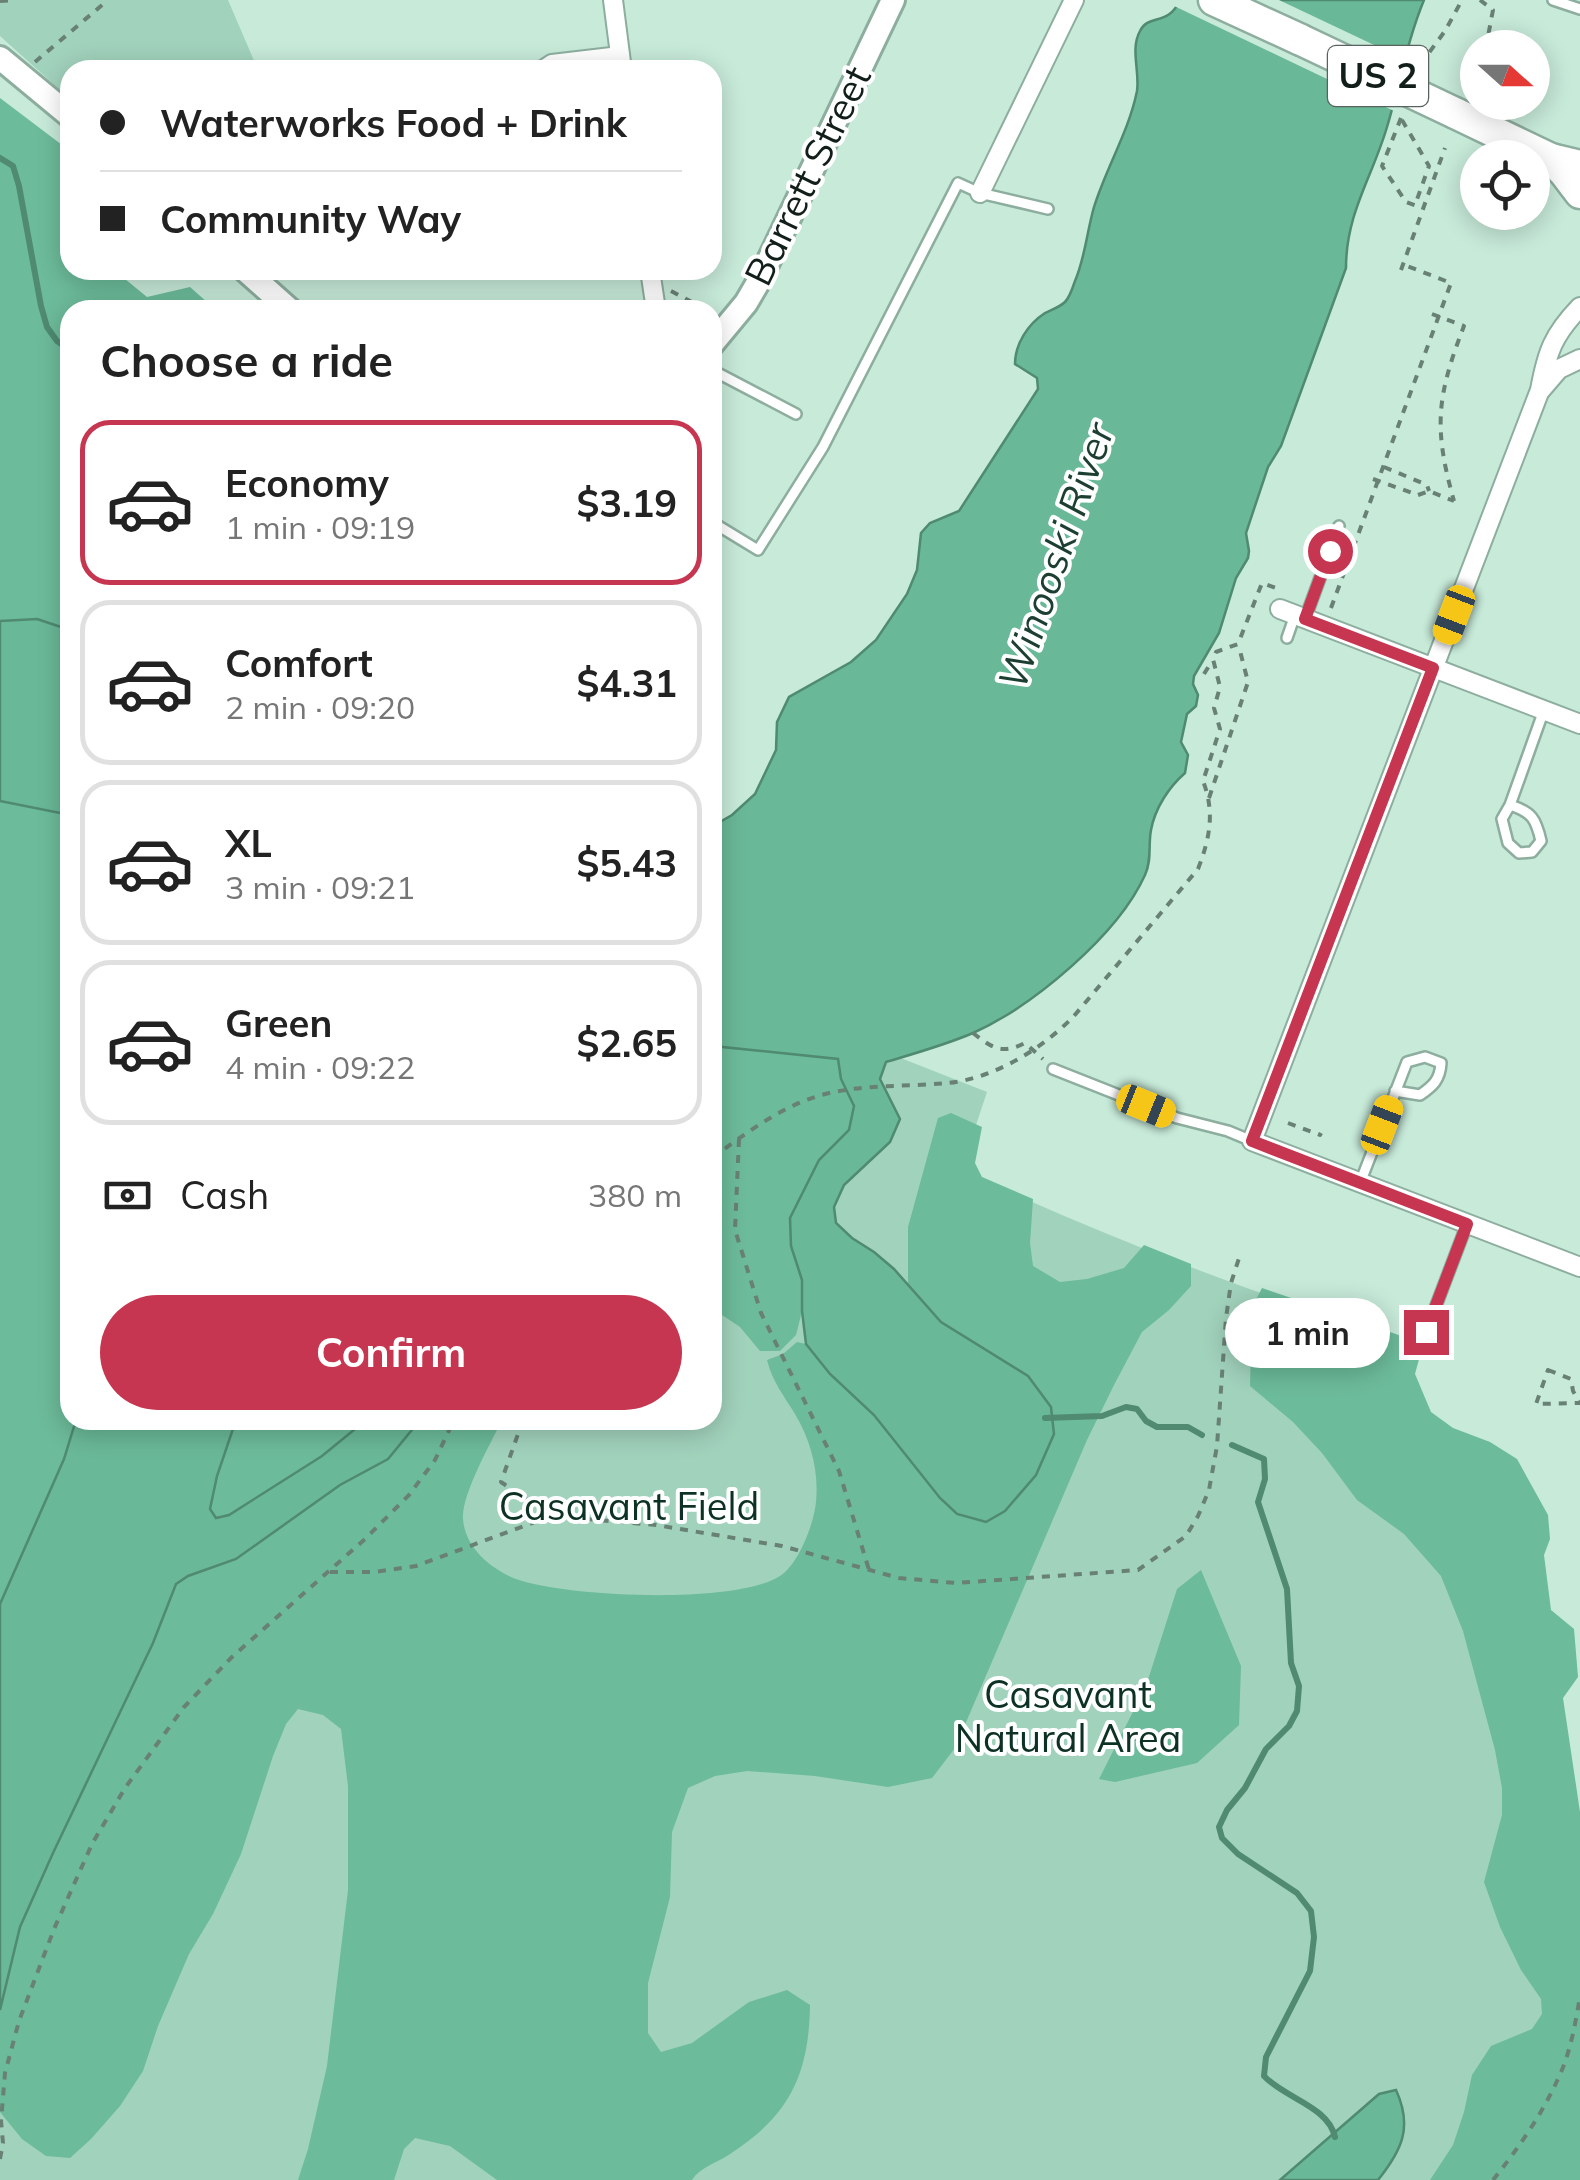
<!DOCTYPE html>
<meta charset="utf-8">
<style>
body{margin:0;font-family:Mulish,sans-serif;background:#f2f2f2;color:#222;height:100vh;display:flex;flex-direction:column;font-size:38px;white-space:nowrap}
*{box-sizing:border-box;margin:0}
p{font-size:32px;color:#767676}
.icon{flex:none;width:55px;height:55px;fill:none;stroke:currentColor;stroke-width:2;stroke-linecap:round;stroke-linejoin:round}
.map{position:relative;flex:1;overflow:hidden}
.panel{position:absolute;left:60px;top:300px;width:662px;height:1130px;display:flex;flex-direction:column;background:#fff;border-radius:30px;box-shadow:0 5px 25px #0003}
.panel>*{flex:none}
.hud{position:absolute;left:60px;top:60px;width:662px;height:220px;border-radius:30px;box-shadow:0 5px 25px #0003;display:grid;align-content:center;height:220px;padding:0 40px;background:#fff}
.needle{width:65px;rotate:111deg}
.controls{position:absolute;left:1460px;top:30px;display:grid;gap:20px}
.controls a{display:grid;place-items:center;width:90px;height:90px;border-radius:50%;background:#fff;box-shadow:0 5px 25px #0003;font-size:50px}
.end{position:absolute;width:45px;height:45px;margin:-22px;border:12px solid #c63650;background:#fff;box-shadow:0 0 0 5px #fff}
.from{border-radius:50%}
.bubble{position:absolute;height:70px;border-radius:35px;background:#fff;box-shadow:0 5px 25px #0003;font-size:32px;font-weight:700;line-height:70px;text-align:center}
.car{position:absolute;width:30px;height:60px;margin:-30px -15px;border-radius:12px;box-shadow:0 0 8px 2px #0007;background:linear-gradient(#f5c518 24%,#345 0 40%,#f5c518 0 76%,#345 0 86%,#f5c518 0)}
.hud b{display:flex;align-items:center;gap:35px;height:95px;font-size:38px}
.hud b+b{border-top:2px solid #e0e0e0}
.hud i{width:25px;height:25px;background:#222}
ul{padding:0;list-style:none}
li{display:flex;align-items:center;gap:30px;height:165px;margin:0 20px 15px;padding:0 20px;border:5px solid #e0e0e0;border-radius:30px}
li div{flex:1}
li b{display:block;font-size:38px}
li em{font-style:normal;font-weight:700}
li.active{border-color:#c63650}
li>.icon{width:90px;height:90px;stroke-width:1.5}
h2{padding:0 40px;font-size:45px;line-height:120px}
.pay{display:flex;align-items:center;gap:25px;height:110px;padding:0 40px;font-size:38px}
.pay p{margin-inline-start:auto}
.primary-button{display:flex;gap:20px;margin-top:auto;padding:20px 40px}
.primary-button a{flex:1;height:115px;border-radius:60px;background:#c63650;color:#fff;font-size:40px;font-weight:700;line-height:115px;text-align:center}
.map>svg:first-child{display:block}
</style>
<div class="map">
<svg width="1580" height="2180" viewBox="0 0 1580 2180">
<rect width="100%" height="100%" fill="#c7ead9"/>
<g fill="#a1d2bc">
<path d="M 0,0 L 228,0 L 258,70 L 70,70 L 70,99 L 0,36 Z"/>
<path d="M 0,747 L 70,766 L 70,1420 L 712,1420 L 713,984 L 987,1092 L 961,1170 C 1054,1213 1148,1252 1244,1287 C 1302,1308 1361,1326 1419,1345 L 1410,1376 L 1580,1831 L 1580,2180 L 0,2180 Z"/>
</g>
<g fill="#6cbb9a">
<path d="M 0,98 L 70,151 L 70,270 L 114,270 L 147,297 L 190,287 L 208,303 L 208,310 L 70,310 L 70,630 L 37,619 L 0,621 Z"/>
<path d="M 0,801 L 70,816 L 70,1420 L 76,1420 L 64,1459 L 0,1604 Z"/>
<path d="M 720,1045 L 838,1059 L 841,1079 L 854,1106 L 849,1130 L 819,1160 L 791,1246 L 802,1280 L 802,1311 L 796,1335 L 780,1351 L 760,1351 L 740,1327 L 713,1309 L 713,1046 Z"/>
<path d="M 951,1113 L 982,1127 L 975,1163 L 982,1177 L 1033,1199 L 1030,1243 L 1033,1266 L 1060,1282 L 1087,1279 L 1124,1268 L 1144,1245 L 1191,1264 L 1191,1286 L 1169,1310 L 1142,1332 L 1114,1385 L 1087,1440 L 955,1748 L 932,1778 L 888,1787 L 815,1776 L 747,1771 L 715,1776 L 688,1788 L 672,1832 L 670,1897 L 648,1983 L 648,2033 L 661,2052 L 692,2043 L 749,2002 L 787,1990 L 810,2005 C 809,2075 789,2116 730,2154 C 717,2163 700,2167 692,2180 L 497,2180 L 450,2146 L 415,2138 L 404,2149 L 394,2180 L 298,2180 L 308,2149 L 327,2066 L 348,1890 L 348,1786 L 341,1729 L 323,1715 L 298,1709 L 286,1724 L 273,1756 L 241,1854 L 213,1914 L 189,1954 L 158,2026 L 143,2071 L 120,2106 L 91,2139 L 70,2158 L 46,2156 L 22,2139 L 0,2112 L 0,2010 L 20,1927 L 53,1853 L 153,1643 L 176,1583 L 188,1576 L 236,1559 L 340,1485 L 388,1459 L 420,1420 L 502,1420 C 491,1443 461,1495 463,1519 C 465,1548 491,1569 516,1579 C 566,1597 736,1605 780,1576 C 799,1564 814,1523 816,1502 C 819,1471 811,1441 795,1414 C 784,1396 772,1381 767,1360 L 783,1354 L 797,1342 L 806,1344 L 830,1374 L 874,1415 L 940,1498 L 963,1338 L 940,1322 L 908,1287 L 908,1227 L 938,1118 Z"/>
<path d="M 1262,1288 L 1419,1342 L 1422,1348 L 1415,1374 L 1431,1412 L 1453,1428 L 1490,1442 L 1517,1459 L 1548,1515 L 1550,1539 L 1544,1555 L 1551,1610 L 1574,1629 L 1578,1677 L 1563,1698 L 1580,1812 L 1580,2180 L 1430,2180 L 1453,2145 L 1464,2112 L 1472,2075 L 1491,2046 L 1532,2029 L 1542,2014 L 1541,1999 L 1521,1970 L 1500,1927 L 1484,1882 L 1502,1815 L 1502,1788 L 1495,1750 L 1463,1631 L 1441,1576 L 1404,1534 L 1357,1500 L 1322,1453 L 1293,1422 L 1250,1386 L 1252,1307 Z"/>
<path d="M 236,1420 L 366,1420 L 322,1456 L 229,1515 L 216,1518 L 210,1510 L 217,1476 Z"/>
<path d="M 1201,1570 L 1241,1666 L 1239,1725 L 1197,1763 L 1115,1782 L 1099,1779 L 1146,1686 L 1177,1589 Z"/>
</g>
<g fill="#69b897" stroke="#4f8a71" stroke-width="2.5">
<path d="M 1180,0 L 1424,0 C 1407,41 1400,84 1387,127 C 1372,178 1346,213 1346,268 L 1281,446 L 1268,467 L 1246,533 L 1249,551 L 1248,558 L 1236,578 L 1219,633 L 1194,676 L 1193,684 L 1198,695 L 1196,706 L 1187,714 L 1181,742 L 1188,755 L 1185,773 C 1169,787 1155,808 1151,830 C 1148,846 1152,860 1145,875 C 1118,935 1033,1006 973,1033 C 945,1045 916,1053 886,1062 L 880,1079 L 900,1119 L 890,1142 L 844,1185 L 834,1207 L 836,1223 L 852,1238 L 874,1252 L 894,1269 L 941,1322 L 1028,1376 L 1051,1407 L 1054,1434 L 1036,1475 L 1005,1511 L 986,1522 L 957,1514 L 940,1498 L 874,1415 L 830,1374 L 806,1344 L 802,1311 L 802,1280 L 791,1246 L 790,1218 L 819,1160 L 849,1130 L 854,1106 L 841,1079 L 838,1059 L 713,1046 L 713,826 L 732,815 L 755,794 L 776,750 L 777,722 L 789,697 L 851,662 L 876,640 L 907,594 L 917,570 L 921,533 L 930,523 L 959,511 L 1038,389 L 1037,378 L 1015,364 C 1015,344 1028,324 1045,313 C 1051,310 1060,307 1065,302 C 1069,298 1073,287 1075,281 C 1085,258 1087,231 1094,207 C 1106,168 1129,131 1137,91 C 1140,72 1130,49 1140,31 C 1149,13 1168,27 1180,0 Z"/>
<path d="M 37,619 L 70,630 L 70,815 L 0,801 L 0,621 Z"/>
<path d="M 76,1420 L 236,1420 L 217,1476 L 210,1509 L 216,1518 L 229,1515 L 322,1456 L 366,1420 L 420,1420 L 388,1459 L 340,1485 L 236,1559 L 188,1576 L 176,1584 L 153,1643 L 53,1853 L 20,1927 L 0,2010 L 0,1604 L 64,1459 Z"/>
<path d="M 1396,2090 C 1413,2127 1402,2150 1378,2180 L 1280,2180 L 1379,2094 Z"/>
</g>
<path fill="#c7ead9" d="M 1174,0 L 1279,0 L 1408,61 L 1396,112 L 1172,5 Z"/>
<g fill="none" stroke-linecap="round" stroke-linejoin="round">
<g stroke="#4f8a71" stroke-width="6">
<path d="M 0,158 L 13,166 L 19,186 L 41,306 L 47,327 L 57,341 L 70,350"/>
<path d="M 1045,1418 L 1102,1416 L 1126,1407 L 1137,1409 L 1146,1421 L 1157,1427 L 1188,1427 L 1202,1435"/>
<path d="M 1232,1445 L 1264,1459 L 1265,1479 L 1258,1502 L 1287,1589 L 1291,1663 L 1299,1686 L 1297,1711 L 1289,1726 L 1266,1749 L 1245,1788 L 1227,1810 L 1219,1827 L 1222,1838 L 1238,1854 L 1297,1893 L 1311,1911 L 1314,1937 L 1310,1971 L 1266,2057 L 1264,2076 C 1284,2098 1328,2106 1335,2137"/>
</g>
<g stroke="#8dae9f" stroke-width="14">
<g id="service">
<path d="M 1553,0 L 1580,9"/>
<path d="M 712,370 L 796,414"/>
<path d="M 712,522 L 758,550 L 823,447 L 958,183 L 980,193 L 1048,209"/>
<path d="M 1305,619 L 1339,526"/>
<path d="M 1287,638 L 1295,615"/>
<path d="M 1510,805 C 1532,812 1536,819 1541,841 L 1532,852 L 1519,853 L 1508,843 L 1502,819 L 1510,805 L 1544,710"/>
<path d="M 1053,1069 L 1177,1118 L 1228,1131 L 1252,1141"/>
<path d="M 1360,1183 L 1407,1062 L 1425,1057 L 1441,1063 C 1440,1080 1433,1086 1420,1095 L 1395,1091"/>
<path d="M 1426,1332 L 1467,1224"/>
</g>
</g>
<g stroke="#8dae9f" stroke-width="22">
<g id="minor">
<path d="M 613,0 L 622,70"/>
<path d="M 543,70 L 552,64 L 620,56"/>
<path d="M 980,193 L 1074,0"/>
<path d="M 650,270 L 656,310"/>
<path d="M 1580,307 C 1553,335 1547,352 1540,390 L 1252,1141 L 1580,1267"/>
<path d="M 1541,390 L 1559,369 L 1580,359"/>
<path d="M 1280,609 L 1580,724"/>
</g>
</g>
<g stroke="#8dae9f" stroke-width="28">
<g id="tertiary">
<path d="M 0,58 L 70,116"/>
<path d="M 245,270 L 290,310"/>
<path d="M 712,344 L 746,303 L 760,279 L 893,0"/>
</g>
</g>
<g stroke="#8dae9f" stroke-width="35">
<g id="primary">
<path d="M 1214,0 L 1301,40"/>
<path d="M 1455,113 L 1551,159 L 1580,166"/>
<path d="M 1551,159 L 1564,172 L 1580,193"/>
</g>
</g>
<g stroke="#698075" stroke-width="4" stroke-dasharray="8 8" stroke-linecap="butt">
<path d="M 1480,0 L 1493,10 L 1486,47 L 1487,48"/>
<path d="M 0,1 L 15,0"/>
<path d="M 35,62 L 108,0"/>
<path d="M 1420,65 L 1445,31 L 1462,0"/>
<path d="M 1471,94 L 1478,76"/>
<path d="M 1401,118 L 1382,166 L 1406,202 L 1422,208"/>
<path d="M 1402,120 L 1429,166 L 1415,205"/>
<path d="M 1401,270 L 1445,148"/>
<path d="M 671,291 L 707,310"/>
<path d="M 1432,314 L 1464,326 C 1437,396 1433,427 1454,501"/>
<path d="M 1384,467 L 1427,485 L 1429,491"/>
<path d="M 1418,495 L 1429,491 L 1454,501"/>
<path d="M 1331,608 L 1451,283 L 1402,264"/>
<path d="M 1204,674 L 1212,661"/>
<path d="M 1209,798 L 1248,682 L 1240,651"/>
<path d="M 973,1033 C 992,1048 1002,1055 1025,1043 L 1043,1059"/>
<path d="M 1288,1123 L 1320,1135 L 1321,1133"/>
<path d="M 739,1139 L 735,1230 L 761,1313 L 839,1471 L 869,1570"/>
<path d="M 712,1158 C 745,1134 779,1108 818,1096 C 857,1084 907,1087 948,1083 C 995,1078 1042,1049 1074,1016 L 1198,869 C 1210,838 1215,812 1203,781 L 1220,729 L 1214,708 L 1220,687 L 1213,659 L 1216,652 L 1238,644 L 1262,583 L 1279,589"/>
<path d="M 1548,1370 L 1571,1379 L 1573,1391 L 1580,1403 L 1536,1404 Z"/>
<path d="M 523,1420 L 501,1482 L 551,1516 L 656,1525 L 782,1546 L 899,1578 L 956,1583 L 1138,1570 L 1186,1536 L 1198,1516 L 1209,1490 L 1217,1446 L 1226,1318 L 1231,1283 L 1241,1252"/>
<path d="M 330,1572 L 374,1572 L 416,1566 L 551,1516"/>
<path d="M 0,2159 L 3,2143 L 1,2121 L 5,2073 L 19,2021 L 54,1929 L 92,1844 L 125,1788 L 184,1707 L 232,1657 L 365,1539 L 409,1495 L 435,1460 L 454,1420"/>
<path d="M 1493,2180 C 1517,2150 1541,2116 1557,2081 C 1570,2055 1575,2025 1580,1997"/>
</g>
<use href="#service" stroke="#fff" stroke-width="9"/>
<use href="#minor" stroke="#fff" stroke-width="18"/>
<use href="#tertiary" stroke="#fff" stroke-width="22"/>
<use href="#primary" stroke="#fff" stroke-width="30"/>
<g stroke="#8dae9f" stroke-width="35" stroke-linecap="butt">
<path id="primary-bridge" d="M 1301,40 L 1455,113"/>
</g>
<path stroke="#698075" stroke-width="4" stroke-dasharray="8 8" stroke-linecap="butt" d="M 1373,479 L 1418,495"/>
<use href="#primary-bridge" stroke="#fff" stroke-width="30"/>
</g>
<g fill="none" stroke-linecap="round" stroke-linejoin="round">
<path stroke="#c63650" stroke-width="12" d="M 1330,551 L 1305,619 L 1433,668 L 1252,1141 L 1467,1224 L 1426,1332"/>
</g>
<g text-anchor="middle" stroke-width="8" stroke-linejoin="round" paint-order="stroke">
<rect fill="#fff" stroke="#58625e" stroke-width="2.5" x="1328" y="46" width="100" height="60" rx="8"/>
<g font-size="35" font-weight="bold" fill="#111e19">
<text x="1378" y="88">US 2</text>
</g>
<g font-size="38" fill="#111e19" stroke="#fff">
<text transform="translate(808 176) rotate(-64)" y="13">Barrett Street</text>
</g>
<g font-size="38" fill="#0d3224" stroke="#fff">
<text x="629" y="1520">Casavant Field</text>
<text x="1068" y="1708">Casavant<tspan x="1068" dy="44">Natural Area</tspan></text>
</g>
<g font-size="40" font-style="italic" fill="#1c3f31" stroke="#fff">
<text transform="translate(1056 556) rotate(-71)" y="14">Winooski River</text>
</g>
</g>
</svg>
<div class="controls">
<a><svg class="needle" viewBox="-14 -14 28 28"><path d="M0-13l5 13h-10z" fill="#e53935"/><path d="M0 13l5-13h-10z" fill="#767676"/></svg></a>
<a><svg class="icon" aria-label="locate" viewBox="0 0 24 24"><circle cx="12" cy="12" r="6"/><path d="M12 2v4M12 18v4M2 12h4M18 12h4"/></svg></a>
</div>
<i class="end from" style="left:1330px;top:551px"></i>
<i class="end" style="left:1426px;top:1332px"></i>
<div class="bubble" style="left:1225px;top:1298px;width:165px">1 min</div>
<i class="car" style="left:1454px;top:615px;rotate:201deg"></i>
<i class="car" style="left:1146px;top:1106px;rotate:112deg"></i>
<i class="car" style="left:1382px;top:1125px;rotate:21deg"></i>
<div class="hud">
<b><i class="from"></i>Waterworks Food + Drink</b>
<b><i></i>Community Way</b>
</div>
<section class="panel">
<h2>Choose a ride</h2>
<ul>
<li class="active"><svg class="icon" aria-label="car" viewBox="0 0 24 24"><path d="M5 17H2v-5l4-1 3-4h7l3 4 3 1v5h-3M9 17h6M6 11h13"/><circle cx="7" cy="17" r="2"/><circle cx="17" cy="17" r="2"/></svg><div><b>Economy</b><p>1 min · 09:19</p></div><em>$3.19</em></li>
<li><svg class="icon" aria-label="car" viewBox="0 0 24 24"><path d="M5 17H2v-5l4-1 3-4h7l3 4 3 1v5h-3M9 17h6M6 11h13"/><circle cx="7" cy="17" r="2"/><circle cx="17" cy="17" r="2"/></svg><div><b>Comfort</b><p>2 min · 09:20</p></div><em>$4.31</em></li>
<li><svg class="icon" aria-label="car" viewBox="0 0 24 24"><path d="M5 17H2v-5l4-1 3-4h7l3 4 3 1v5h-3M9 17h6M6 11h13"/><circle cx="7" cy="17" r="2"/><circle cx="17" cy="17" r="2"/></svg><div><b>XL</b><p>3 min · 09:21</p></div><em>$5.43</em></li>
<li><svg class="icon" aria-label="car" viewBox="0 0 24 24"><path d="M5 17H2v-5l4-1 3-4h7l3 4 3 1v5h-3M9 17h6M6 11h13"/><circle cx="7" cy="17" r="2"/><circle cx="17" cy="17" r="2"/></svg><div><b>Green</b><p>4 min · 09:22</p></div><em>$2.65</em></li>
</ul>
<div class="pay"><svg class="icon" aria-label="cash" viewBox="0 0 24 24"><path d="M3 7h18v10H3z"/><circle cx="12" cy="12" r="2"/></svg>Cash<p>380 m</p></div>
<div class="primary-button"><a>Confirm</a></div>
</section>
</div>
